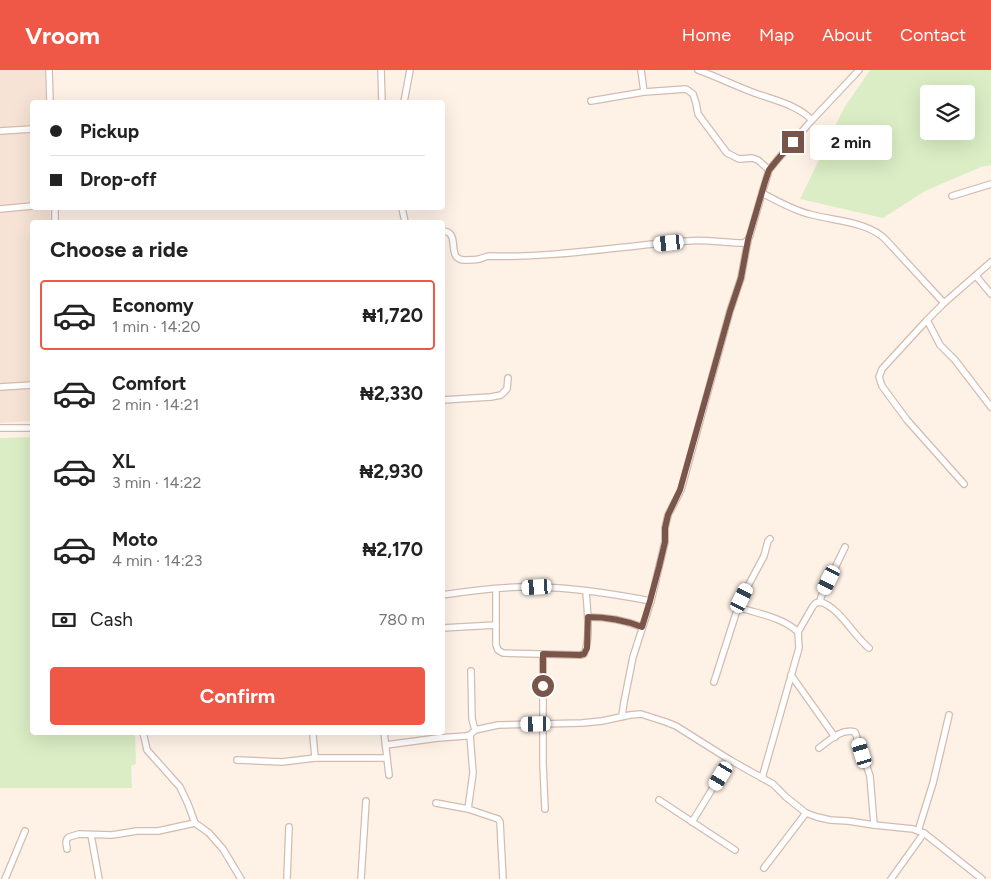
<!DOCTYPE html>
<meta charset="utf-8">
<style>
body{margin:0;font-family:Figtree,sans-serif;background:#f6f6f6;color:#222;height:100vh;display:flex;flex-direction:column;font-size:19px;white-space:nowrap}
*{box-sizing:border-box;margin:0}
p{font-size:16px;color:#767676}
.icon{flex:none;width:28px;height:28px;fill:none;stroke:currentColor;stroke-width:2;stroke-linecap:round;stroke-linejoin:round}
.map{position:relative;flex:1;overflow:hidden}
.details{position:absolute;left:30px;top:150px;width:415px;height:515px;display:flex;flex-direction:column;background:#fff;border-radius:5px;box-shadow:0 5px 20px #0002}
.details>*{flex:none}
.guide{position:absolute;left:30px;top:30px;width:415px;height:110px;border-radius:5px;box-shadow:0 5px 20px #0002;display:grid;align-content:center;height:110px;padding:0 20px;background:#fff}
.fabs{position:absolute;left:920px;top:15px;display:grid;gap:10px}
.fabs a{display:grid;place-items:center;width:55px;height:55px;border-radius:5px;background:#fff;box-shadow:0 5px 20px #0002;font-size:25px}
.end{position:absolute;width:22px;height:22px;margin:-11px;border:6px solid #7a5549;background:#fff;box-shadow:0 0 0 2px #fff}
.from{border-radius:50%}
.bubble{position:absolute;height:35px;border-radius:5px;background:#fff;box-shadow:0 5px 20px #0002;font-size:16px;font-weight:700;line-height:35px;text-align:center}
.car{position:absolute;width:15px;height:30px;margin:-15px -8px;border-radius:6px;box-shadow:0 0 4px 1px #0007;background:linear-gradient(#fff 24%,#345 0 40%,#fff 0 76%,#345 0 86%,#fff 0)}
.guide b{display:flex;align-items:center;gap:18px;height:48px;font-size:19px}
.guide b+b{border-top:1px solid #e0e0e0}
.guide i{width:12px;height:12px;background:#222}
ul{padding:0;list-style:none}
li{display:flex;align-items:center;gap:15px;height:70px;margin:0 10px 8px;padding:0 10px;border:2px solid transparent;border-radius:5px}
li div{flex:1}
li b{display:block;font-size:19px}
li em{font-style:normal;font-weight:700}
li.active{border-color:#ef5746}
li>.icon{width:45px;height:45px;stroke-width:1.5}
h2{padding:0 20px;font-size:22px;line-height:60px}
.pay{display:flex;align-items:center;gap:12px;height:55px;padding:0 20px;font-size:19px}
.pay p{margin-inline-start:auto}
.cta{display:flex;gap:10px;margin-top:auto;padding:10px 20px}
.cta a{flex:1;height:58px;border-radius:5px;background:#ef5746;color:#fff;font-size:20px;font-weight:700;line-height:58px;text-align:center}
header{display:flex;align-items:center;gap:30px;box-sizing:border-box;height:70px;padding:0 25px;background:#ef5746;color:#fff}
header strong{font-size:24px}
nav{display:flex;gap:28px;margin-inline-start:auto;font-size:18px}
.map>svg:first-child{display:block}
</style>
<header>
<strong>Vroom</strong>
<nav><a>Home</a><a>Map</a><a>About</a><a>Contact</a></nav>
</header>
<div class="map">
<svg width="991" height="809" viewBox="0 0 991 809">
<rect width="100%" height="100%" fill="#fef2e7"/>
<path fill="#f6e3d5" d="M 0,0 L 45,0 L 46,32 L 32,32 L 32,138 L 50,138 L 51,152 L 32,152 L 32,351 L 0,353 Z"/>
<g fill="#daedc4" fill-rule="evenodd">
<path d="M 870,0 L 991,0 L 991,95 L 981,97 L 925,121 L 883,148 L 800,129 L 844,38 ZM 929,24 L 966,24 L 966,61 L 929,61 Z"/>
<path d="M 32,367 L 32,662 L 135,663 L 136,694 L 131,696 L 132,718 L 0,718 L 0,368 Z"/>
</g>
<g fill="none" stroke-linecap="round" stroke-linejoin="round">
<g stroke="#d4bbaf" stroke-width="8">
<g id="minor">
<path d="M 49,0 L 50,32"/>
<path d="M 381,0 L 382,32"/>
<path d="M 641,0 L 644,22"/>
<path d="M 698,0 C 717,7 734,15 752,22 C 773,30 796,34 812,50"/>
<path d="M 859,0 L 812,50 L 778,89 L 769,100 L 762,123 C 777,131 793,140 809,144 C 833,151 868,151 886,170 L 944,233 L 991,192"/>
<path d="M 591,31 L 644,22 L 686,19 L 693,24 L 696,33 L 698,44 L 727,83 L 739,89 L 752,88 L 758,90 L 769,100"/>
<path d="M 404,32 L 410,0"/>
<path d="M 0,61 L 32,59"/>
<path d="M 952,126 L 991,114"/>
<path d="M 55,138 L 55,152"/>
<path d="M 402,138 L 405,152"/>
<path d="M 0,139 L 32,136"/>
<path d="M 442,161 C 462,161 445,189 464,190 C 468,190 475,190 479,189 C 483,188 486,186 490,186 C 556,188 621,176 687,171 C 706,169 725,173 744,173 L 748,170 L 750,165 L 762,123"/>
<path d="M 976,206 L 991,224"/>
<path d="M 944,233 L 927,250 L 882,299 L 879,307 L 882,316 L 907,350 L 964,414"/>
<path d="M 927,250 L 940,275 L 955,290 L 991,337"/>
<path d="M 0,317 L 32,315"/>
<path d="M 442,330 L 491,327 L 501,325 L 507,319 L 508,308"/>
<path d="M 0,358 L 32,358"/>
<path d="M 496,519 L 496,575 L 498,580 L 503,583 L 580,585 L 584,584 C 591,569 587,537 586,521"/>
<path d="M 442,525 C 474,520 507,516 539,517 C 576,518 614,524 651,531"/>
<path d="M 820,532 L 821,527 L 845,477"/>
<path d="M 738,537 C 758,544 782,547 798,562"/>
<path d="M 588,547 C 607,547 624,550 642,557"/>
<path d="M 442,558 L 496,555"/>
<path d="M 543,584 L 543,694 L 545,739"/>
<path d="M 471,601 L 472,649 L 475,660"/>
<path d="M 791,605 L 835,667"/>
<path d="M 714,612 L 738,537 L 749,514 L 764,486 L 768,471 L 770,469"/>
<path d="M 622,646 L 624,632 L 633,587 L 651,531 L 659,497 L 665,472 L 665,458 L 668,445 L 681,420 L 730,241 L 741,208 L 748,170"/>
<path d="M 143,662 L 147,680 L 180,717 L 188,734 L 195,753 L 209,763 L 223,779 L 241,809"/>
<path d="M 384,662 L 389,705"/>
<path d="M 313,665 L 315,688"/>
<path d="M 470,665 L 473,703 L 468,739 L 498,749 L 500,752 L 503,809"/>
<path d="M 386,675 L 438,668 L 466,666 L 470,665 L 475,660 L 498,655 L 582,653 L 602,651 L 630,645 L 641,644 L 666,652 L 676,656 L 730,690 L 773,714 L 786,727 L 806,743 L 817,747 L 830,750 L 848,751 L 874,755 L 913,759 L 924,763 L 982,809"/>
<path d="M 819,678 C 829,671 841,658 855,662 L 870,706 L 874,755"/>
<path d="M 237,690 L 282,692 L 315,688 L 387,688"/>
<path d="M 762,708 L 799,578 L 798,562 L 813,536 L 816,533 L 820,532 C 838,536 854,566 869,578"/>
<path d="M 659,730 L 735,780"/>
<path d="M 436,733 L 468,739"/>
<path d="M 692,752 L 730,690"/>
<path d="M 918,761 L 933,713 L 949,645"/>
<path d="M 91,765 L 99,809"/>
<path d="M 67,779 L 66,772 L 67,769 L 69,767 L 79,764 L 112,765 L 137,761 L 158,761 L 195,753"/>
<path d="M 764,798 L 806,743"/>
<path d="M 5,809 L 25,761"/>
<path d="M 287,809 L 289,757"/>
<path d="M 361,809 L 366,731"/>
<path d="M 891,809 L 924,763"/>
</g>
</g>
<use href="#minor" stroke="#fff" stroke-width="5.5"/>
</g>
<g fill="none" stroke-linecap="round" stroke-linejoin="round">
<path stroke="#7a5549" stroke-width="6" d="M 543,616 L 543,584 L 580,585 L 584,584 L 587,578 L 588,547 C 607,547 624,550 642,557 L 650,531 L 659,497 L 665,472 L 665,458 L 668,445 L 680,420 L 730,241 L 741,208 L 748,170 L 765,112 L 769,100 L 778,89 L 793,72"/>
</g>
</svg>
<div class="fabs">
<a><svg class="icon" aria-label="layers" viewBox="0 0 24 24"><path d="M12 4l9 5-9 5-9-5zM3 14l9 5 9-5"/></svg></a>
</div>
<i class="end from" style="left:543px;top:616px"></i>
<i class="end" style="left:793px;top:72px"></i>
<div class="bubble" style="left:810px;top:55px;width:82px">2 min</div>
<i class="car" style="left:669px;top:173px;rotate:264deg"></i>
<i class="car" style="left:829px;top:510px;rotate:206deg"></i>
<i class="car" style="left:537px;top:517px;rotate:267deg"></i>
<i class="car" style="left:742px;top:528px;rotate:26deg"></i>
<i class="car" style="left:536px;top:654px;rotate:269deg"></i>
<i class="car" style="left:862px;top:683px;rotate:343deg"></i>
<i class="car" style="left:721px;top:706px;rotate:211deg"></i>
<div class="guide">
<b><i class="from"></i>Pickup</b>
<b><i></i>Drop-off</b>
</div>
<section class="details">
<h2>Choose a ride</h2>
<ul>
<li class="active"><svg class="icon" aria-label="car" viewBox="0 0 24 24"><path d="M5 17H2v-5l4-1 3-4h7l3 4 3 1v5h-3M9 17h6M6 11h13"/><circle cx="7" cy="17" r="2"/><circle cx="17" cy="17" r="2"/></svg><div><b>Economy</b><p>1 min · 14:20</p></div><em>₦1,720</em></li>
<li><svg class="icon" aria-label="car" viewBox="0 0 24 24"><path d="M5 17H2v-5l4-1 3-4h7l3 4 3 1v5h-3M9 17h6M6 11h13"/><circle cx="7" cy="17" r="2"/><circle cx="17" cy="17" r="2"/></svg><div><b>Comfort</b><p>2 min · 14:21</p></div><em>₦2,330</em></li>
<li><svg class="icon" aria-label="car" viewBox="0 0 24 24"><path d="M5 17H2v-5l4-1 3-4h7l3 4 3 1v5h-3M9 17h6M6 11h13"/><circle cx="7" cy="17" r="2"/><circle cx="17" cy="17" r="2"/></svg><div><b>XL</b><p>3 min · 14:22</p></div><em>₦2,930</em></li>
<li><svg class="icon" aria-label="car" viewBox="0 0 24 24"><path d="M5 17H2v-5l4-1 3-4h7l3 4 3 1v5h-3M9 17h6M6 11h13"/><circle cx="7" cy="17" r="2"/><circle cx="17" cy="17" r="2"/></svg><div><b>Moto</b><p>4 min · 14:23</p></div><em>₦2,170</em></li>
</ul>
<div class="pay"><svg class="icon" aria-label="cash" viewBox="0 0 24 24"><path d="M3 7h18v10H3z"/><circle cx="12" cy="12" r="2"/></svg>Cash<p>780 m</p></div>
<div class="cta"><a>Confirm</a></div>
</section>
</div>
